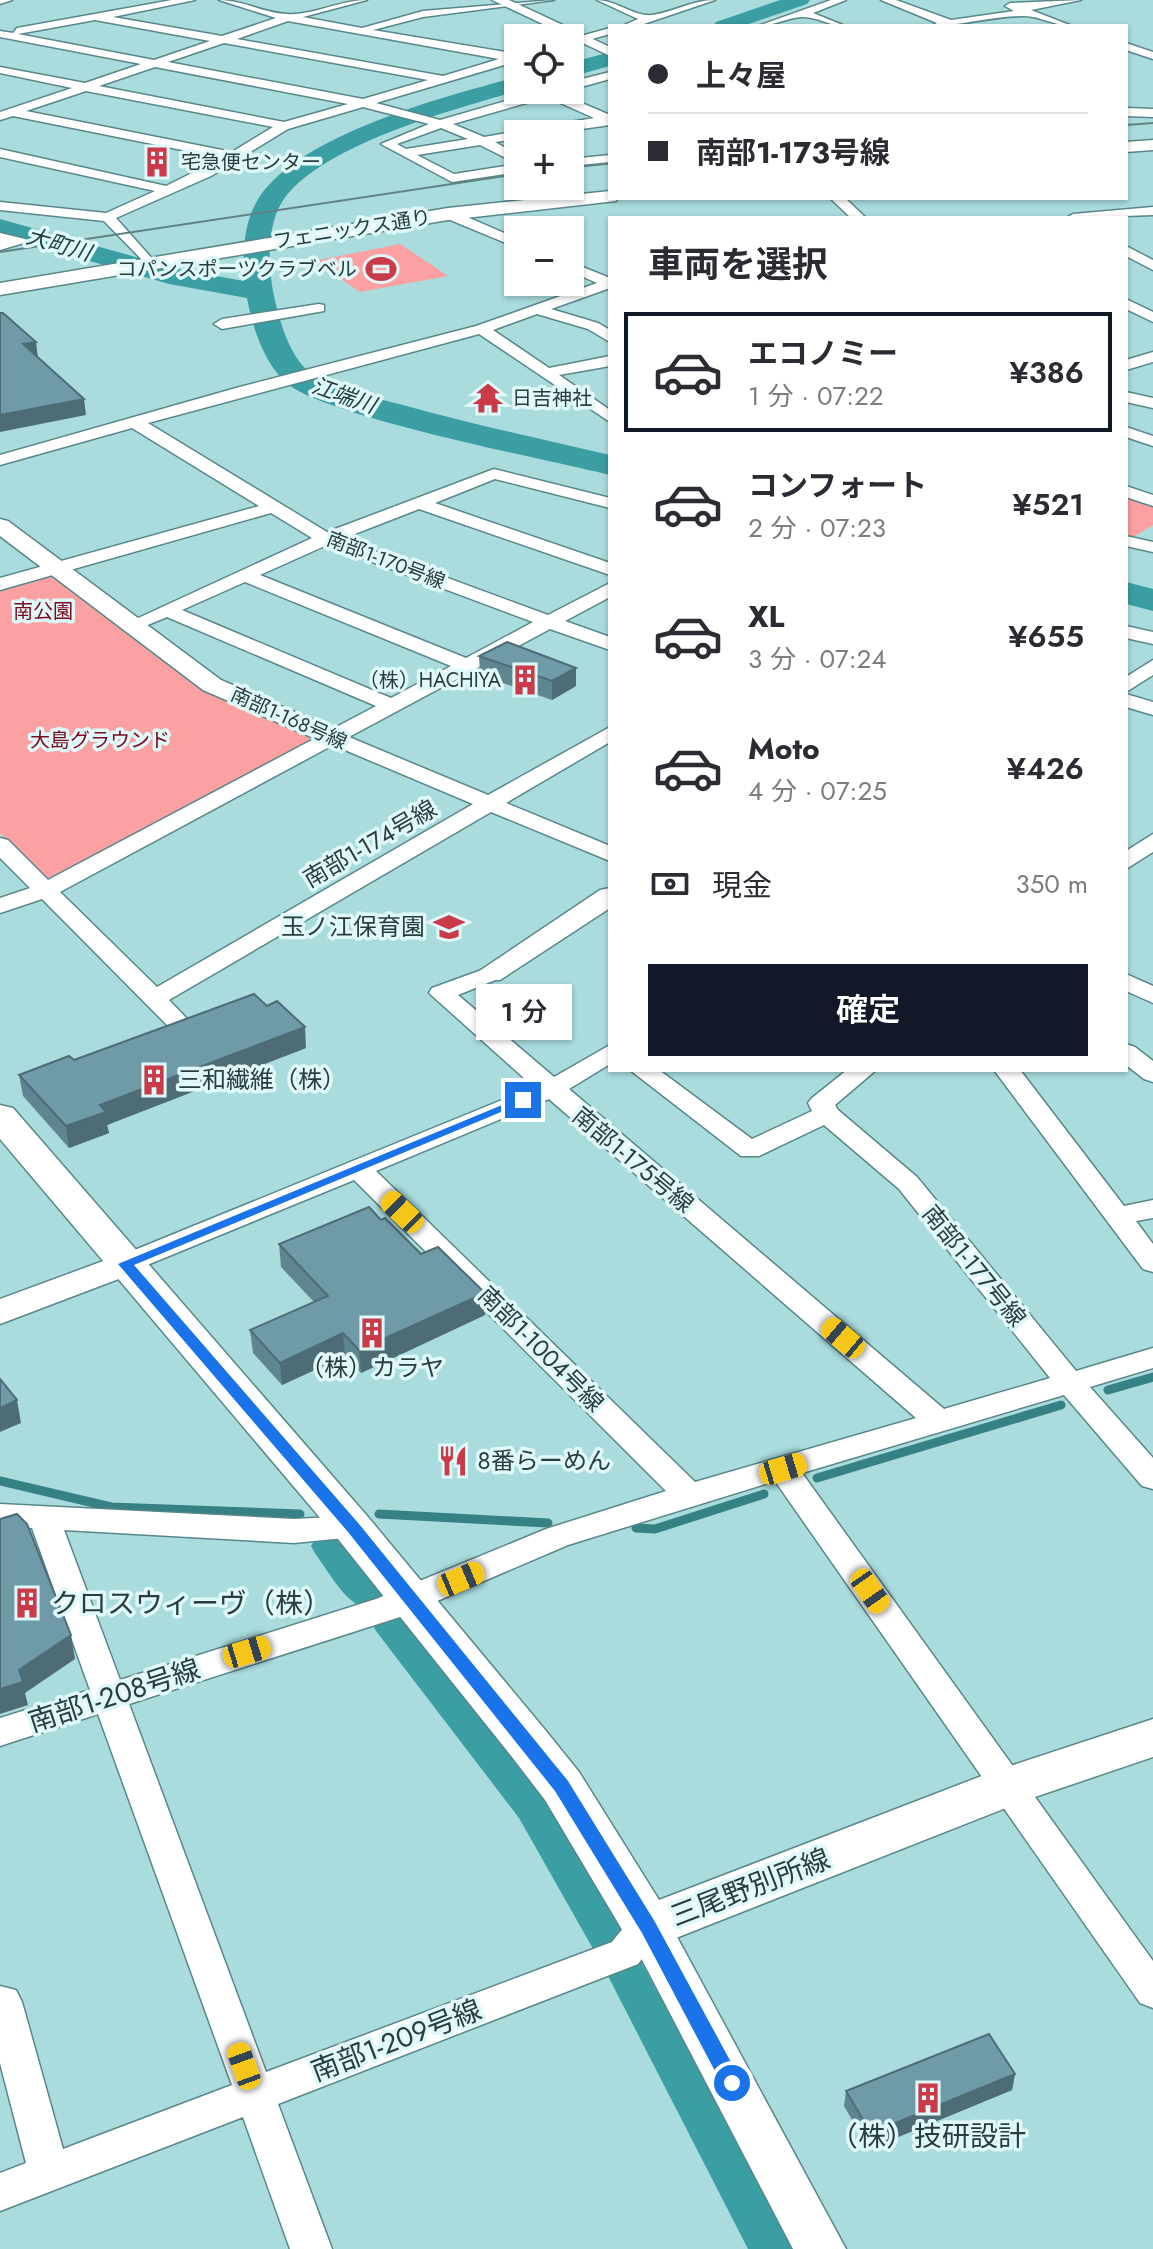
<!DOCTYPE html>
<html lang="ja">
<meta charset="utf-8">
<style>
body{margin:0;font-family:Jost,"Noto Sans JP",sans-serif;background:#f2f2f3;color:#2b2b33;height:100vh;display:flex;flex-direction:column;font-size:30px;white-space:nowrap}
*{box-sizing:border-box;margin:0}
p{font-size:26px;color:#7c7c81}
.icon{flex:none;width:44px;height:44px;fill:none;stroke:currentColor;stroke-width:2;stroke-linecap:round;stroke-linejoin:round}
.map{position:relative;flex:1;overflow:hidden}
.panel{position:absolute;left:608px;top:216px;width:520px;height:856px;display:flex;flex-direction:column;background:#fff;border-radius:0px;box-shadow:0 2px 6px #0004}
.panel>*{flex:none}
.guide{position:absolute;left:608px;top:24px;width:520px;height:176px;border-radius:0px;box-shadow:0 2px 6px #0004;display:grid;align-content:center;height:176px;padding:0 40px;background:#fff}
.tools{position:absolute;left:504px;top:24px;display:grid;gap:16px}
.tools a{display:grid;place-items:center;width:80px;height:80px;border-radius:0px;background:#fff;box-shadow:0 2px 6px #0004;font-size:40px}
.end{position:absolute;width:36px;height:36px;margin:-18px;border:10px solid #1a73e8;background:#fff;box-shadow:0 0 0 4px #fff}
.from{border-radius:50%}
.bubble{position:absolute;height:56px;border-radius:0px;background:#fff;box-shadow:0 2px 6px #0004;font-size:26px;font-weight:600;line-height:56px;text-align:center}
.car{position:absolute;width:24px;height:48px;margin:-24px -12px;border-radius:10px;box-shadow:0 0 6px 2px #0007;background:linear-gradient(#f5c518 24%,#345 0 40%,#f5c518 0 76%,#345 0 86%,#f5c518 0)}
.guide b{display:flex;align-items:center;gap:28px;height:76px;font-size:30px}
.guide b+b{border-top:2px solid #e1e1e2}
.guide i{width:20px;height:20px;background:#2b2b33}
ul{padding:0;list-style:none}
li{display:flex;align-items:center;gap:24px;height:120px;margin:0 16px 12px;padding:0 24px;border:4px solid transparent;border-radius:0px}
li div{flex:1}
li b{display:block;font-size:30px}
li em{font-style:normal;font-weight:600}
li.on{border-color:#111827}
li>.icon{width:72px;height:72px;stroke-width:1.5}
h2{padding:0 40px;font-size:36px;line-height:96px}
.pay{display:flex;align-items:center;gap:20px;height:88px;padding:0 40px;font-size:30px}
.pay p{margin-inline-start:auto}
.cta{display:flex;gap:16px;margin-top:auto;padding:16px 40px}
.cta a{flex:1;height:92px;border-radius:0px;background:#111827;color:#fff;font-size:32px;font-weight:600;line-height:92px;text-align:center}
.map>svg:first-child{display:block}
</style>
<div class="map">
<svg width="1153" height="2249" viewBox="0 0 1153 2249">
<rect width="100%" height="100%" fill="#aadcde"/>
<g fill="#fca1a1">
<path d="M 400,244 L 448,276 L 360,292 L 314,261 Z"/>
<path d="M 1126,495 L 1153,506 L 1153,525 L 1130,539 L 1126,538 Z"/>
<path d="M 45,576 L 52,576 L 202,690 L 310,737 L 309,742 L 54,878 L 45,878 L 0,833 L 0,588 Z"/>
</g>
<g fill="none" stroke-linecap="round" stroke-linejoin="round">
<g stroke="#358184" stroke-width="9">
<path d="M 1108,1390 L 1153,1377"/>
<path d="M 817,1478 L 1061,1405"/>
<path d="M 0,1481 L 111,1507 L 300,1514"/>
<path d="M 379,1514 L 548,1523"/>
<path d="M 636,1528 L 655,1529 L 764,1494"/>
</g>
<g fill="#3a9ea2" fill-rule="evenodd">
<path d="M 328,1533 L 340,1537 L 383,1590 L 389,1599 L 383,1608 C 352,1618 333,1577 316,1555 L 311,1546 L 316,1537 Z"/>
<path d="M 389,1609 L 402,1613 L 545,1796 L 624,1930 L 630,1942 L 624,1954 L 610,1959 L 596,1954 L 519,1818 L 376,1631 L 371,1622 L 376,1613 Z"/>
<path d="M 627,1956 L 641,1961 L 794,2249 L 748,2249 L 607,1974 L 613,1961 Z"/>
</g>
<g fill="#3a9ea2" fill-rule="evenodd">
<path d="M 780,0 L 810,0 L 807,4 L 743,26 L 713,26 L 716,22 Z"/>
<path d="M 610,52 L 610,66 L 570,77 L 570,63 Z"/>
<path d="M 518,77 L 518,90 L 522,90 C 458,108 319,145 282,202 C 267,226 268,265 273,291 C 278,316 289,358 311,373 C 338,391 372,397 403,405 C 471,424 541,439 610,455 L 610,475 C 550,460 319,416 284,381 C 263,360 252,326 247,298 L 169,284 L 0,235 L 0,219 L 182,270 L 244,281 C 243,255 243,226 256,203 C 291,137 448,95 518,77 Z"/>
<path d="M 1126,582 L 1153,589 L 1153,611 L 1126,604 Z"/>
</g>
<g stroke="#58878a" stroke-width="3">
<g id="minor">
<path d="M 0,0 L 12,0 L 0,4 Z"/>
<path d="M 172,0 L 195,0 L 113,17 L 222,36 L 276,18 L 219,0 C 243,0 263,13 287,14 C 311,16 340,0 367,0 L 303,17 L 362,28 L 423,11 L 554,0 L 423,17 L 373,30 L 518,54 L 518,61 L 376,103 L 440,120 L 544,90 L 563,90 L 558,93 L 610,115 L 610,125 L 546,134 L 518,134 L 518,139 L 495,142 L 518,155 L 518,164 L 480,145 L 417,155 L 454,174 L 518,164 L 518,172 L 452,182 L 381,144 L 429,124 L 363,107 L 288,129 L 211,176 L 116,218 L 156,263 L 149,267 L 104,221 L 0,210 L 0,202 L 106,213 L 155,191 L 0,157 L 0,149 L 166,186 L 222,158 L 13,116 L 0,120 L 0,112 L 72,88 L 0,73 L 0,67 L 85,83 L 141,64 L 0,37 L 0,31 L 13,33 L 17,28 ZM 95,20 L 210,41 L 154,60 L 18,34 ZM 288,21 L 499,59 L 443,76 L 237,39 ZM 224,43 L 428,80 L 363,99 L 168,62 ZM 155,67 L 348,104 L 284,122 L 99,86 ZM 86,91 L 273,127 L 232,152 L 26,111 ZM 547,97 L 594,118 L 484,137 L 453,124 ZM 441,128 L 468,139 L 406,149 L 397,144 Z"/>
<path d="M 597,0 C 615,0 635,17 652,15 C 674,12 692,0 715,0 L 638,26 L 622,26 L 638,19 Z"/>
<path d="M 831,0 L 846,0 L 813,13 L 845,26 C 830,26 815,16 802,17 C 786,18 774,26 758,26 Z"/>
<path d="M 881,0 L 896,0 L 951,20 L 1014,11 L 1005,6 L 1010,3 L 1081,0 L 1031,10 L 1072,26 C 1055,26 1040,16 1024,16 C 993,16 962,26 931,26 L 937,23 Z"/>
<path d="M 610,28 L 610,34 L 570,45 L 570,39 Z"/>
<path d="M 1126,43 L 1153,52 L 1153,59 L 1126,50 Z"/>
<path d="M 610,72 L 610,79 L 570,90 L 570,82 Z"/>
<path d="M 1126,108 L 1153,109 L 1153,117 L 1126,116 Z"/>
<path d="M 610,155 L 610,163 L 570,167 L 570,159 Z"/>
<path d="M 830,198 L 845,198 L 866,218 L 851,218 Z"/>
<path d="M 1153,207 L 1153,215 L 1066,218 L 1073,214 Z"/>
<path d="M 443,211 L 453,211 L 518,239 L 518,248 L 443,217 Z"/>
<path d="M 0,233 L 25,239 L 27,242 L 0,250 Z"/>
<path d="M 1126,246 L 1153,260 L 1153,270 L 1126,256 Z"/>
<path d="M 570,262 L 610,278 L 610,288 L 551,309 L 598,323 L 610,330 L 610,342 L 588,329 L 537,314 L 493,330 L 549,368 L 610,356 L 610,366 L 559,375 L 610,410 L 610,422 L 479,334 L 148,423 L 327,532 L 494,469 L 610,498 L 610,508 L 495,479 L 435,503 L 610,563 L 610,575 L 419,509 L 342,539 L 548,615 L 610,583 L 610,597 L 565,621 L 610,637 L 610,650 L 550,629 L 349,737 L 488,795 L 610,727 L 610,742 L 506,803 L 610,846 L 610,861 L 491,812 L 169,1000 L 190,1022 L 178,1029 L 169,1027 L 42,899 L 0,913 L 0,898 L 30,888 L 0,858 L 0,838 L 8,840 L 48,880 L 376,706 L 167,617 L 133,631 L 123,625 L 312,538 L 271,513 L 0,590 L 0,578 L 259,506 L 132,428 L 0,465 L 0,455 L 236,388 L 476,326 L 597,283 L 570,271 ZM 327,545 L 533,622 L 466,658 L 260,575 ZM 245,582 L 451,666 L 391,698 L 182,610 ZM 333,745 L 473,804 L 157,987 L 60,892 Z"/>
<path d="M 1126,299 L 1153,312 L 1153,322 L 1126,309 Z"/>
<path d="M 319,304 L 324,305 L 324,311 L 222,329 L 214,324 L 222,319 Z"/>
<path d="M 1153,352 L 1153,362 L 1126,370 L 1126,360 Z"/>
<path d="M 1126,392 L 1153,398 L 1153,408 L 1126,402 Z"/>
<path d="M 1126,427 L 1153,436 L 1153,446 L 1126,437 Z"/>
<path d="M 1126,486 L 1153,495 L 1153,506 L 1126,497 Z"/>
<path d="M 1126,536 L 1153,542 L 1153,552 L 1126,546 Z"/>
<path d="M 1126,626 L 1153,632 L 1153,644 L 1126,638 Z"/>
<path d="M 1153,660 L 1153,675 L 1126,692 L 1126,677 Z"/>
<path d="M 1126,694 L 1153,702 L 1153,715 L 1126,707 Z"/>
<path d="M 1153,834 L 1153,852 L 1126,869 L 1126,851 Z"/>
<path d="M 490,967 L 502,974 L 498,979 L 458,995 L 554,1077 L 610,1045 L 610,1064 L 569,1089 L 944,1409 L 1050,1378 L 899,1189 L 824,1125 L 759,1156 L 741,1156 L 630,1070 L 659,1070 L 752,1139 L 812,1111 L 808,1103 L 812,1098 L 847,1070 L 876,1070 L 835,1105 L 838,1110 L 917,1177 L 1076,1371 L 1153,1348 L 1153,1368 L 1090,1387 L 1153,1458 L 1153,1489 L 1142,1486 L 1064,1395 L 802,1473 L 1153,1961 L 1153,2008 L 1140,2003 L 775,1481 L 568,1545 L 400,1617 L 129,1704 L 266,2072 L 612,1942 C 627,1924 637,1907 661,1916 L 667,1927 L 638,1964 L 278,2104 L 332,2249 L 290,2249 L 243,2117 L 0,2211 L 0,2173 L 26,2163 L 0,2063 L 0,1986 L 16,1990 L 22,2002 L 63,2149 L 232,2085 L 98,1714 L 0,1746 L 0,1718 L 90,1690 L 32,1528 L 0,1526 L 0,1504 L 294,1519 L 353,1516 L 364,1520 L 369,1528 L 364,1536 L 294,1543 L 64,1530 L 120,1680 L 376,1599 L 546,1529 L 666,1491 L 354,1180 L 135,1270 L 115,1270 L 111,1264 L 115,1258 L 534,1087 L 429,993 L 432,988 ZM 549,1099 L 916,1418 L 695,1482 L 376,1171 Z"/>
<path d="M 1126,974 L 1153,986 L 1153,1003 L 1126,991 Z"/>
<path d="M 1126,1044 L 1135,1047 L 1153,1061 L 1153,1082 L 1144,1079 L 1126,1065 Z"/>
<path d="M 994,1070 L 1020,1070 L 1124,1206 L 1153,1200 L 1153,1218 L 1136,1221 L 1153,1244 L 1153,1272 L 1143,1269 Z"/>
</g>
</g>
<g stroke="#58878a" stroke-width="3">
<g id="tertiary">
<path d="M 492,0 L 509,0 L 610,47 L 610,56 Z"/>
<path d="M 0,519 L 8,521 L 221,680 L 343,733 L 347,738 L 343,743 L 325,743 L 203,690 L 0,536 Z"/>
<path d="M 610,888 L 610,908 L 500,980 L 480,980 L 475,974 L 600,890 Z"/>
<path d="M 125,1253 L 137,1256 L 142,1264 L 137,1272 L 0,1324 L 0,1299 Z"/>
<path d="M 648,1907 L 664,1913 L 846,2249 L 793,2249 L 625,1927 L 632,1913 Z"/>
</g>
</g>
<g stroke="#58878a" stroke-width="3">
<g id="secondary">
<path d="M 1153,140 L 1153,150 L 1126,152 L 1126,142 Z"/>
<path d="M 610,191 L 610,198 L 618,198 L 616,201 L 448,220 L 0,295 L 0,283 L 448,208 Z"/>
<path d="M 0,1105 L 13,1108 L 368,1517 L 546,1731 L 579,1772 L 659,1900 L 992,1772 L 1153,1719 L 1153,1757 L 1026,1800 L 648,1949 L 630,1943 L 545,1800 L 512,1757 L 338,1539 L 0,1139 Z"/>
</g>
</g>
<use href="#minor" fill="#fff" fill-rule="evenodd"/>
<use href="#tertiary" fill="#fff" fill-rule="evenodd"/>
<use href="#secondary" fill="#fff" fill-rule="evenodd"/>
<g stroke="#618283" stroke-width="2">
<path d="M 1126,125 L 1153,123"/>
<path d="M 570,167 L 610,163"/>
<path d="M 0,252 L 518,174"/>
</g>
</g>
<g fill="#5f8591">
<path d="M 479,656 L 576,686 L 552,700 L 480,675 Z"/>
<path d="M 306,1048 L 107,1125 L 109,1133 L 69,1148 L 23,1096 L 19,1075 L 74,1060 Z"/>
<path d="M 381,1220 L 421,1254 L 485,1315 L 361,1373 L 345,1356 L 282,1385 L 253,1353 L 250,1330 L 314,1302 L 281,1267 L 279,1244 Z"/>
<path d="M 1015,2074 L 1012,2090 L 869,2149 L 844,2106 L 846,2091 Z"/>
</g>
<g fill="#4e6c76">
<path d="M 36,342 L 38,358 L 23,344 Z"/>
<path d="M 84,399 L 86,415 L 0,432 L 0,415 Z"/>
<path d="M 576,668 L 576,686 L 552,700 L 552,681 Z"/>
<path d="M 305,1027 L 306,1048 L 107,1125 L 109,1133 L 69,1148 L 66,1126 L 100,1105 Z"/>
<path d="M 485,1293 L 485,1315 L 361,1373 L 359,1350 Z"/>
<path d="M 343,1333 L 345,1356 L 282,1385 L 280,1363 Z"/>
<path d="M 17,1400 L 21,1423 L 0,1432 L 0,1408 Z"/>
<path d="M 71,1635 L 75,1659 L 25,1693 L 28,1705 L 0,1714 L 0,1689 L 19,1670 Z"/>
<path d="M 1015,2074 L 1012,2090 L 869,2149 L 871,2133 Z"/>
</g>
<g fill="#6f9ba9" stroke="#4e6c76" stroke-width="2">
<path d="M 0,313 L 3,313 L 36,342 L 23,344 L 84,399 L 0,415 Z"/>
<path d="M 507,642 L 576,668 L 552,681 L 479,656 Z"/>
<path d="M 254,994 L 267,1006 L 277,1001 L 305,1027 L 100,1105 L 106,1112 L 66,1126 L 19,1075 L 69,1056 L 74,1060 Z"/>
<path d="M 369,1207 L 381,1220 L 385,1218 L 421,1254 L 438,1247 L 485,1293 L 359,1350 L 343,1333 L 280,1363 L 250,1330 L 328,1296 L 279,1244 Z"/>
<path d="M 0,1379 L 17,1400 L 0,1408 Z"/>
<path d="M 17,1514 L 27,1524 L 71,1635 L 19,1670 L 23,1682 L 0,1689 L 0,1519 Z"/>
<path d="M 989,2034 L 1015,2074 L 871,2133 L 846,2091 Z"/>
</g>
<path fill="#1a73e8" d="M 519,1098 L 530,1100 L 134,1265 L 359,1524 L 568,1781 L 655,1922 L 739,2077 L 741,2083 L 739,2090 L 732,2092 L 725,2090 L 642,1933 L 555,1791 L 348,1532 L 118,1264 Z"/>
<defs>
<g id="building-bare" transform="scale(2.4)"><path d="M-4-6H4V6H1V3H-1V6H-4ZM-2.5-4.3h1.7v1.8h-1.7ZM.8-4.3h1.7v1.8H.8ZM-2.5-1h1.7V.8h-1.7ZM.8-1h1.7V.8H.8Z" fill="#ca3a48" stroke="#dff8f9" stroke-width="2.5" paint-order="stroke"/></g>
<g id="stadium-bare" transform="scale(2.4)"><path d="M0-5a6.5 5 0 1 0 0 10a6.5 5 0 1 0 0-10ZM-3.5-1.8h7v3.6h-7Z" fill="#ca3a48" stroke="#dff8f9" stroke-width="2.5" paint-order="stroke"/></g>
<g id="temple-bare" transform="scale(2.4)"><path d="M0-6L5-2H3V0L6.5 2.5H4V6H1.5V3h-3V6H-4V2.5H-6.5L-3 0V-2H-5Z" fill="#ca3a48" stroke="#dff8f9" stroke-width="2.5" paint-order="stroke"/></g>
<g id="school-bare" transform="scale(2.4)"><path d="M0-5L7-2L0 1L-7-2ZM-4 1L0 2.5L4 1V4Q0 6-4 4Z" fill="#ca3a48" stroke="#dff8f9" stroke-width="2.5" paint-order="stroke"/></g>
<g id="restaurant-bare" transform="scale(2.4)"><path d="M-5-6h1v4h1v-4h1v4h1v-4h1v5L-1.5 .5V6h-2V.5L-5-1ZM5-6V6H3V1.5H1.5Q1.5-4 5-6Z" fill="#ca3a48" stroke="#dff8f9" stroke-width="2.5" paint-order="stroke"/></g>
</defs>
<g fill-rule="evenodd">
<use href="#building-bare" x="157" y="162"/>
<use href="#stadium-bare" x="381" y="269"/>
<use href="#temple-bare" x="488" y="398"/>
<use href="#building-bare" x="525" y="680"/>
<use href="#school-bare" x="449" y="927"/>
<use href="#building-bare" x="154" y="1080"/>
<use href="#building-bare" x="372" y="1333"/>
<use href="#restaurant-bare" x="453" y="1461"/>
<use href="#building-bare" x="27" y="1603"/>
<use href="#building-bare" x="928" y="2098"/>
</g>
<g text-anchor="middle" stroke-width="7" stroke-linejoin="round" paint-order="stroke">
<g font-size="20" fill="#293d3e" stroke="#dff8f9" text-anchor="start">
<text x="181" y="169">宅急便センター</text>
<text x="357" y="276" text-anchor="end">コパンスポーツクラブベル</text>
<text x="512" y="405">日吉神社</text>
<text x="501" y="687" text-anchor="end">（株）HACHIYA</text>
</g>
<g font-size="20" fill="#293d3e" stroke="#dff8f9">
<text transform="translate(352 229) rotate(-9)" y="7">フェニックス通り</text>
<text transform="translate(386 560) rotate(21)" y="7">南部1-170号線</text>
<text transform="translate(289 718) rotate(24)" y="7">南部1-168号線</text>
</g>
<g font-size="20" fill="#7c081f" stroke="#dff8f9">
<text x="43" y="618">南公園</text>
<text x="100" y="747">大島グラウンド</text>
</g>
<g font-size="22" font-style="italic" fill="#213f40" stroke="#dff8f9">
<text transform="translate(59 244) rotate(16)" y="8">大町川</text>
<text transform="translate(344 395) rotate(19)" y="8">江端川</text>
</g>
<g font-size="24" fill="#293d3e" stroke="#dff8f9">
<text transform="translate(370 844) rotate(-30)" y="8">南部1-174号線</text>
<text transform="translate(633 1160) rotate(40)" y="8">南部1-175号線</text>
<text transform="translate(974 1266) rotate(51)" y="8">南部1-177号線</text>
<text transform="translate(541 1349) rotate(45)" y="8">南部1-1004号線</text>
</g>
<g font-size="24" fill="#293d3e" stroke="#dff8f9" text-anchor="start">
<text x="425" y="935" text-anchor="end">玉ノ江保育園</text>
<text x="178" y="1088">三和繊維（株）</text>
<text x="372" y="1376" text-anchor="middle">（株）カラヤ</text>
<text x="477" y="1469">８番らーめん</text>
</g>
<g font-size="28" fill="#293d3e" stroke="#dff8f9" text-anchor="start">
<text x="51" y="1613">クロスウィーヴ（株）</text>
<text x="928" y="2146" text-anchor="middle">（株）技研設計</text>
</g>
<g font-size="28" fill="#293d3e" stroke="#dff8f9">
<text transform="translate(114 1695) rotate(-18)" y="10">南部1-208号線</text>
<text transform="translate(750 1887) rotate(-21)" y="10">三尾野別所線</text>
<text transform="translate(396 2040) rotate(-21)" y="10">南部1-209号線</text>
</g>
</g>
</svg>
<div class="tools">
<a><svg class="icon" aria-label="locate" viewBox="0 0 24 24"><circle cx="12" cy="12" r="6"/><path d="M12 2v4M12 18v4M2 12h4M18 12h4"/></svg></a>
<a>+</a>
<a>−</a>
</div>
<i class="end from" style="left:732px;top:2083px"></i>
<i class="end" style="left:523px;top:1100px"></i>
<div class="bubble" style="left:476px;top:984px;width:96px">1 分</div>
<i class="car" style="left:402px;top:1212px;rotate:314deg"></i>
<i class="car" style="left:843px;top:1338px;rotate:310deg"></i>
<i class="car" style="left:783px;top:1469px;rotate:73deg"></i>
<i class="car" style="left:461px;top:1579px;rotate:67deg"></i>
<i class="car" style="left:870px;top:1591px;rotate:145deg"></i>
<i class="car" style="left:247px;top:1652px;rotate:73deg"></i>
<i class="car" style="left:244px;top:2066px;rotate:340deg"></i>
<div class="guide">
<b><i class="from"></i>上々屋</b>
<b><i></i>南部1-173号線</b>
</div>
<section class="panel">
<h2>車両を選択</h2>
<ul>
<li class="on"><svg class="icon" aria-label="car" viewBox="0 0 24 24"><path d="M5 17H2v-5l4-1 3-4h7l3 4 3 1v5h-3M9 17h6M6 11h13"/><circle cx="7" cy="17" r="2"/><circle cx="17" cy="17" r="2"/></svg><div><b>エコノミー</b><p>1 分 · 07:22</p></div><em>¥386</em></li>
<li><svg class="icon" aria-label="car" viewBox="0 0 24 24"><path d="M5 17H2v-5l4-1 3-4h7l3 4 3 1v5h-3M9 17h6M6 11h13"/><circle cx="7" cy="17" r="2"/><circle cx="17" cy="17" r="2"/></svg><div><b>コンフォート</b><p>2 分 · 07:23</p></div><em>¥521</em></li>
<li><svg class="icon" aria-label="car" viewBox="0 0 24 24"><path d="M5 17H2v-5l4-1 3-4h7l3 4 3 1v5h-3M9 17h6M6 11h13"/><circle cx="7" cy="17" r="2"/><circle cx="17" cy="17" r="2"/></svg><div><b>XL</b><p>3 分 · 07:24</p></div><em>¥655</em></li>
<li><svg class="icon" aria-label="car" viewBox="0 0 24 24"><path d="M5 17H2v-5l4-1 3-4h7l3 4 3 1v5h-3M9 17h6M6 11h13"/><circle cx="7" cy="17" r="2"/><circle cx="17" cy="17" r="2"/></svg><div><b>Moto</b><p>4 分 · 07:25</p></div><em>¥426</em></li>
</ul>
<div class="pay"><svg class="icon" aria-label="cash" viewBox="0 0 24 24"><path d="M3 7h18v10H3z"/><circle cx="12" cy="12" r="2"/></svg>現金<p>350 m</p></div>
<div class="cta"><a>確定</a></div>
</section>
</div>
